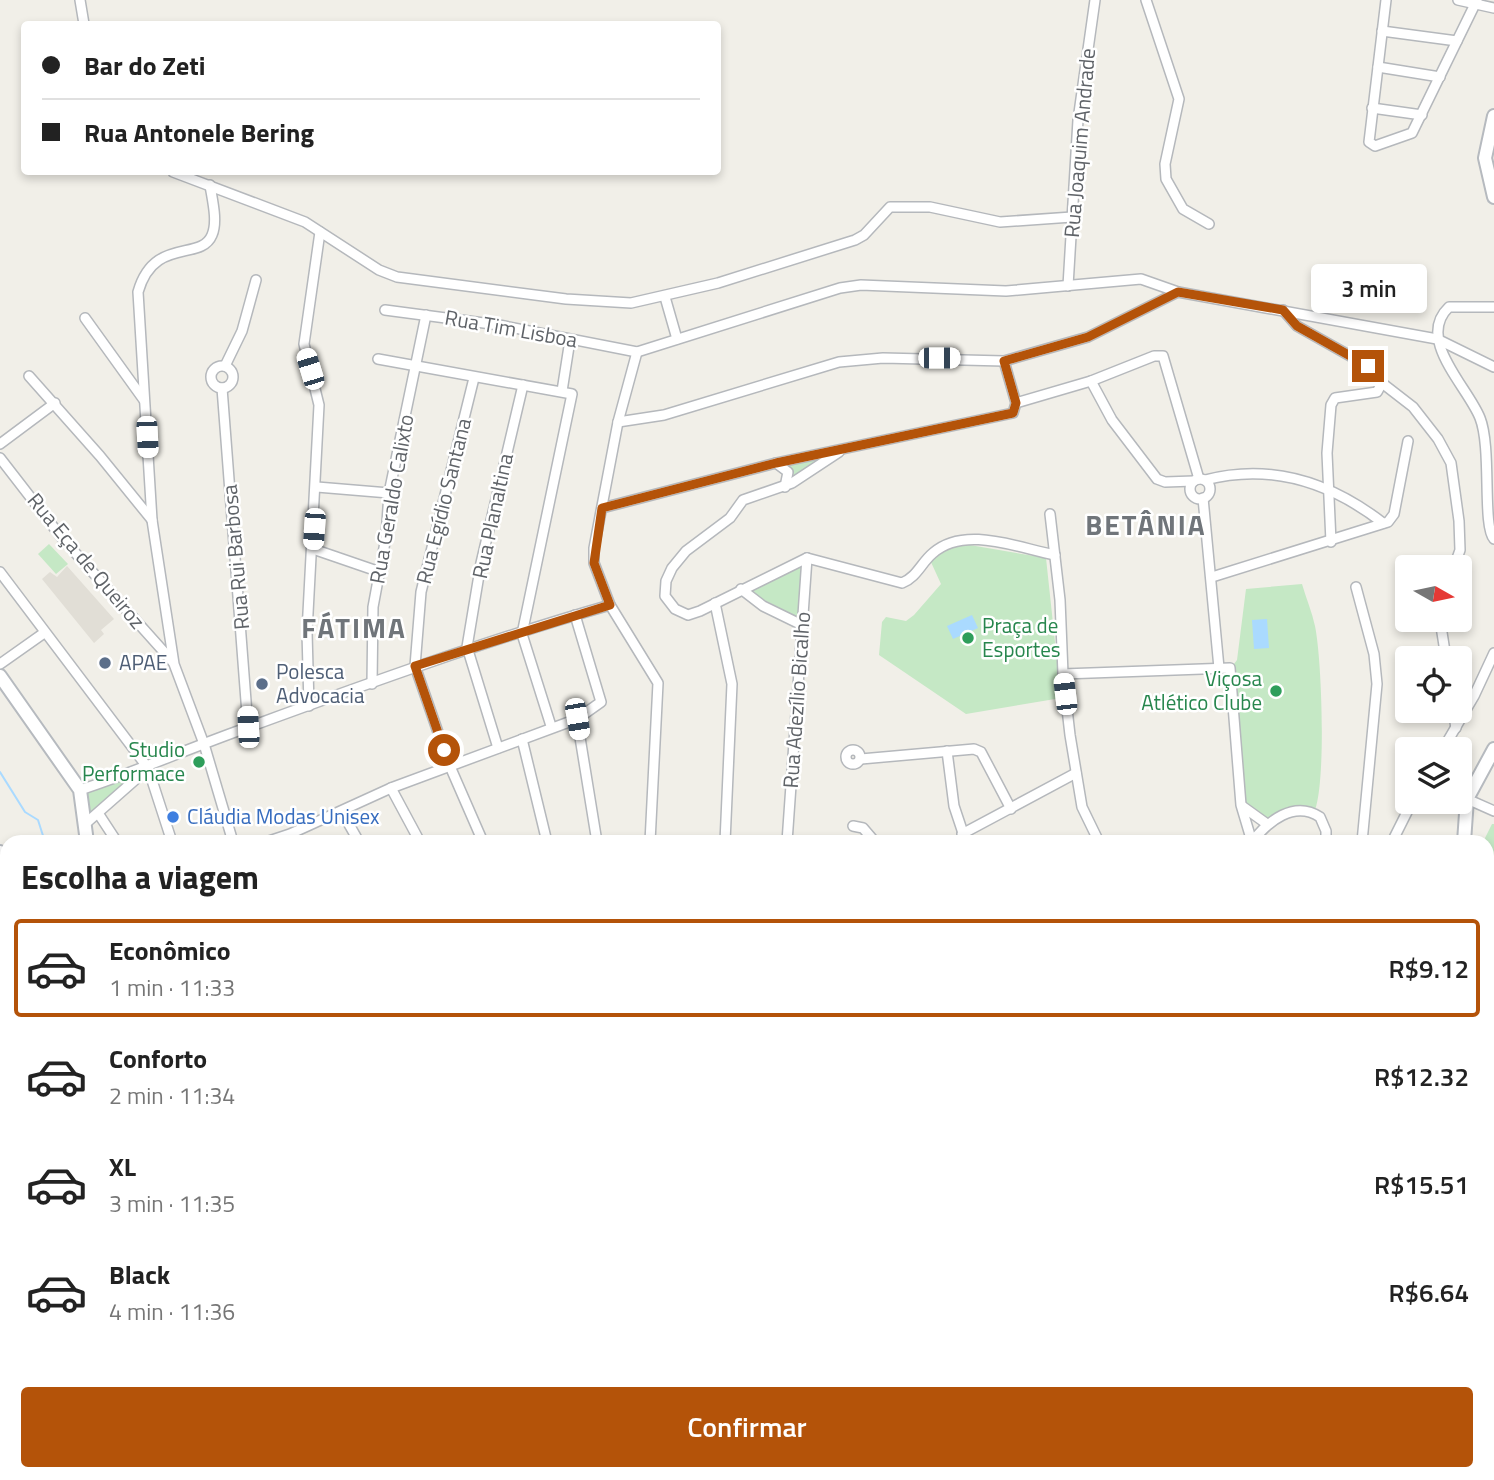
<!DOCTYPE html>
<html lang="pt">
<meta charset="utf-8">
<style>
body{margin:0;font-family:"Titillium Web",sans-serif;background:#f2f2f2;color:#222;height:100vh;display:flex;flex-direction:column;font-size:26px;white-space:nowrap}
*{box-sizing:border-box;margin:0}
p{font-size:23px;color:#767676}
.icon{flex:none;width:38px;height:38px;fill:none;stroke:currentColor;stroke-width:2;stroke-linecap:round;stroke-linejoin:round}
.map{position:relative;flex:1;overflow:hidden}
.sheet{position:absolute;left:0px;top:835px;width:1494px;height:646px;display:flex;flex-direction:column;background:#fff;border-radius:21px 21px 0 0;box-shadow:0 4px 10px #0003}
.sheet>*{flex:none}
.hud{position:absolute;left:21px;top:21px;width:700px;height:154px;border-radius:7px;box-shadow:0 4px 10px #0003;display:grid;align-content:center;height:154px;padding:0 21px;background:#fff}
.needle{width:46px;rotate:99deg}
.buttons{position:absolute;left:1395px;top:555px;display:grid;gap:14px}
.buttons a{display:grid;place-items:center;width:77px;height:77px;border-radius:7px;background:#fff;box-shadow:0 4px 10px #0003;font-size:35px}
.end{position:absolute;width:32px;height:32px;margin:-16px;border:9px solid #b45309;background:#fff;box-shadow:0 0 0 4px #fff}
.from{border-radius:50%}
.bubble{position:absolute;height:49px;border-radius:7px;background:#fff;box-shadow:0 4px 10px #0003;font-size:23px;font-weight:600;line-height:49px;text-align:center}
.car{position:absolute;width:21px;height:42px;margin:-21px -10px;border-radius:9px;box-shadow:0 0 5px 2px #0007;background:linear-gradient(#fff 24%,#345 0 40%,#fff 0 76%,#345 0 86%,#fff 0)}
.hud b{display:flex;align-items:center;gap:24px;height:66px;font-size:26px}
.hud b+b{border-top:2px solid #e0e0e0}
.hud i{width:18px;height:18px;background:#222}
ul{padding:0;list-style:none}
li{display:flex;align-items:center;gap:21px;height:98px;margin:0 14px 10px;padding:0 7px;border:4px solid transparent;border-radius:7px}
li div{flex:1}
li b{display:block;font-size:26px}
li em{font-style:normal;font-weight:600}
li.active{border-color:#b45309}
li>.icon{width:63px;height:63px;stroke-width:1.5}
h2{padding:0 21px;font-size:32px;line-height:84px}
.action{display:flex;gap:14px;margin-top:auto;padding:14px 21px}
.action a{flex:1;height:80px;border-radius:7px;background:#b45309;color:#fff;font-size:28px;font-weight:600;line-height:80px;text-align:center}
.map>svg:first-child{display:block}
</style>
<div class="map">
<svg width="1494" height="1480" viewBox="0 0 1494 1480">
<rect width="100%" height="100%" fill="#f1efe8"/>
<path fill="#e1ded6" d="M 67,566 L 114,619 L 101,630 L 104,634 L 94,643 L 42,579 L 50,572 L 57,577 Z"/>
<path fill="#fce8e6" d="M 1494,1145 L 1494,1207 L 1488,1209 L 1488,1147 Z"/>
<g fill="#c5e8c5">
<path d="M 838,452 L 793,482 L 784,466 Z"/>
<path d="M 49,544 L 68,564 L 56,574 L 38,554 Z"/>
<path d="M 964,544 L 1046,558 L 1061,698 L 966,714 L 879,655 L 882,622 L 886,617 L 906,621 L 914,615 L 941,584 L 930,560 L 935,554 Z"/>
<path d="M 802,565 L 801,620 L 748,591 Z"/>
<path d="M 1302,584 C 1306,598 1312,612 1315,626 C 1322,660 1326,780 1315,810 L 1284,812 L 1267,819 L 1247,806 L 1245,799 L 1231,668 L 1237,660 L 1246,589 Z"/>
<path d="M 127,779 L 128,782 L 89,817 L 87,792 Z"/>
<path d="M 1492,824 L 1494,824 L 1494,868 L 1488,863 L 1488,842 L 1483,842 Z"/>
<path d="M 1494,874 L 1494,1045 L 1488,1040 L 1488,905 Z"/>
<path d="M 0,1437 L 7,1442 L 7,1474 L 42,1474 L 48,1480 L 0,1480 Z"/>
</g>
<g fill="#aadaff">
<path d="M 972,615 L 978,628 L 953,639 L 947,626 Z"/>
<path d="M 1267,619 L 1269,648 L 1254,649 L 1252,620 Z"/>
</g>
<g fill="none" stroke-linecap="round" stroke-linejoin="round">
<g stroke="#aadaff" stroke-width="2">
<path d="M 0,772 L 25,812 L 38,820 L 45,842"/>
<path d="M 0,1070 L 7,1069"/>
<path d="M 700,1474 L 702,1480"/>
</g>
<g stroke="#b5b8bc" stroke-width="12">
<g id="street">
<path d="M 80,0 L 84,24"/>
<path d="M 1146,0 L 1179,99 L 1165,164 L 1166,179 L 1183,209 L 1209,224"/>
<path d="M 1386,0 L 1369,142 L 1375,146 L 1412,133 L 1477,0"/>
<path d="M 1458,0 L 1494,8"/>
<path d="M 1382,31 L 1457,41"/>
<path d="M 1378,67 L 1440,77"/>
<path d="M 1372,108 L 1422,115"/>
<path d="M 173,172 L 305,222 L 379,270 L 397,277 L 566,299 L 631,303 L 718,283 L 855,240 L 864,235 L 890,207 L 930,207 L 1000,222 L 1072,217"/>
<path d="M 210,185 C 212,199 218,221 212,235 C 201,262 154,236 138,292 L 152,520 L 174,664 L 204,744 L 233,842"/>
<path d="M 1068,286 L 1078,120 L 1095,0"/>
<path d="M 665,297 L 677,339"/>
<path d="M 1494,307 L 1449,307 C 1415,339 1468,387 1480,418 C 1492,448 1482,526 1494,539"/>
<path d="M 385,310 L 499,325 L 637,352 L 840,288 L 861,285 L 1006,291 L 1141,279 L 1178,292 L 1437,339 L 1494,367"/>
<path d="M 1283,310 L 1297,326 L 1368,366 L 1382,383 L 1413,407 L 1438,439 L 1451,463 L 1459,521 L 1460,550 L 1454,567"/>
<path d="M 85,318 L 144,400"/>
<path d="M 637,352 L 618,422 L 594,548 L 594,563 L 610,605 L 658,683 L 650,842"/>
<path d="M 378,359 L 572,394 L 522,634 L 551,726"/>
<path d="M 225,366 L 242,331 L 256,280"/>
<circle cx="222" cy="377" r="11"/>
<path d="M 29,376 L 100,456 L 152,520"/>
<path d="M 474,378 L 421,592 L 415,666 L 449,764 L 483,842"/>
<path d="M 1091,381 L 1112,420 L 1157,479 L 1165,482 L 1194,481"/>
<path d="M 222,388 L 248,727"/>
<path d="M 562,391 L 570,340"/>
<path d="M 1016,403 L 1091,381 L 1154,356 L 1163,356 L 1199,479"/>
<path d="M 618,422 L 664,415 L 839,362 L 883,358 L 1004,361 L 1088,337 L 1178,292"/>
<path d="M 0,444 L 55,403"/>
<path d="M 839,452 L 792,483 L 743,500 L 730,518 L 686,551 L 672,568 L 666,581 L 665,596 L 675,609 L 688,615 L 700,611 L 807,558 L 902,583 C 917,577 921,563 933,553 C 965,525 1018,548 1055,555"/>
<path d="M 0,458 L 62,538 L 173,662"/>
<path d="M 776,463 L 788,472 L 785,487"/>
<circle cx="1200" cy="489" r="10"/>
<path d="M 1205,480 C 1270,463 1330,482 1383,523"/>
<path d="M 317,487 L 389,493"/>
<path d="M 1203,498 L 1219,668"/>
<path d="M 602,508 L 776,463 L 1013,413 L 1016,403 L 1004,361"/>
<path d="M 1050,514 L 1060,600 L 1063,674 L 1070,735 L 1082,807 L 1099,842"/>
<path d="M 1331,542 L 1327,453 L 1331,405 L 1335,398 L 1377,392 L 1382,383"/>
<path d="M 313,549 L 380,572"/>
<path d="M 0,572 L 148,768 L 172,842"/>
<path d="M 1212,577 L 1388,522 L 1394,514 L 1408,441"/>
<path d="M 1356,587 L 1374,654 L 1377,684 L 1362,842"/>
<path d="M 741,589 L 763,606 L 802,625"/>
<path d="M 715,603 L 732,684 L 725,842"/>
<path d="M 1440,620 L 1446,658"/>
<path d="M 0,664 L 44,633"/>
<path d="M 1063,674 L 1230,668 L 1241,805 L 1252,842"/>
<path d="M 372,684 L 373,607 L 386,537 L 389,493 L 426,315"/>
<path d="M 309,706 L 307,632 L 319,405 L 304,344 L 320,232"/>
<path d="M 1453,710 L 1456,728"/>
<path d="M 577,719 L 597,842"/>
<path d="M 522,739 L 547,842"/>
<path d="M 498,748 L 467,647 L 481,563 L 523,385"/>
<path d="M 1443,749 L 1474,696 L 1494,653"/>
<circle cx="853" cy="757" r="7"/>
<path d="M 947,751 L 954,806 L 966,842"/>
<path d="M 861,759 L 974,749 L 981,752 L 1011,809"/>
<path d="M 391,788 L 420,842"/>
<path d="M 80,790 C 138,771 192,747 249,727 C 369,683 488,640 610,605"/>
<path d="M 1467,799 L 1494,811"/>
<path d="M 1242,806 L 1267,824"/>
<path d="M 342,812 L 359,842"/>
<path d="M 98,813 L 117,842"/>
<path d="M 85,824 L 144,772"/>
<path d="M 853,826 L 863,828 L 875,842"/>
<path d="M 962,834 L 1076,773"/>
<path d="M 266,842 L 290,834 L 391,788 L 577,719 L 601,702 L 575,615"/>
<path d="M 787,842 L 807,558"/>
<path d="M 1252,842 C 1268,821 1294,800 1320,817 L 1326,831 L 1326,842"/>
<path d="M 1392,842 L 1412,802"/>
<path d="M 0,1015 L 7,1015"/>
<path d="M 1488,1080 L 1494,1074"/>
<path d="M 1488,1095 L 1494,1090"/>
<path d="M 0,1110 L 7,1111"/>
<path d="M 0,1182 L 7,1183"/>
<path d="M 0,1255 L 7,1254"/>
<path d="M 0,1367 L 7,1371"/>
<path d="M 1488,1385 L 1494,1371"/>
<path d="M 355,1474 L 364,1480"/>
<path d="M 452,1474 L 460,1480"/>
<path d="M 808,1474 L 820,1480"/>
<path d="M 1068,1474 L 1073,1480"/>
<path d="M 1447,1474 L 1460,1480"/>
<path d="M 126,1480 L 130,1474"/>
<path d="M 292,1480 L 297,1474"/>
<path d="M 734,1480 L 739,1474"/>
<path d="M 982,1480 L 997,1474"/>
</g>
</g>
<g stroke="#b6babf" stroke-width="16">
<g id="secondary">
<path d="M 1494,116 L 1485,158 L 1494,197"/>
<path d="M 0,676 L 80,790 L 87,842"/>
<path d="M 1464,842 L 1467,799 L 1494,749"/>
<path d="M 0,852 L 7,874"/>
<path d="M 1488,1131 L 1494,1129"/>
<path d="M 484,1474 L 516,1480"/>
<path d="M 1349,1474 L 1363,1480"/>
<path d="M 1170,1480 L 1177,1474"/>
<path d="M 1195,1480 L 1203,1474"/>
<path d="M 1232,1480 L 1239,1474"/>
</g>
</g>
<use href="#street" stroke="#fff" stroke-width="9"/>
<use href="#secondary" stroke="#fff" stroke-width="12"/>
</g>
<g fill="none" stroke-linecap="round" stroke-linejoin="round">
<path stroke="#b45309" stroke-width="9" d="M 444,750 L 415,666 L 610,605 L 594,563 L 602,508 L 776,463 L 1013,413 L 1016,403 L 1004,361 L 1088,337 L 1178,292 L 1283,310 L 1297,326 L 1368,366"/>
</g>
<g fill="#2e9e5b" stroke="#fff" stroke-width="2.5">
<circle cx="968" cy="638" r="7"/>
<circle cx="1276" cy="691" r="7"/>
<circle cx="199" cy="762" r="7"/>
</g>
<g fill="#5c6f8a" stroke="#fff" stroke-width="2.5">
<circle cx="105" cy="663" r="7"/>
<circle cx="262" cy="684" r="7"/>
</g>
<circle fill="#3f7fe0" stroke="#fff" stroke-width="2.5" cx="173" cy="817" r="7"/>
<g text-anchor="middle" stroke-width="5" stroke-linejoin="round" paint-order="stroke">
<g font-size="21" fill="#5f6368" stroke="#fff">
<text transform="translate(1080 143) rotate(-85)" y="7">Rua Joaquim Andrade</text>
<text transform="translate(511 329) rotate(10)" y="7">Rua Tim Lisboa</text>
<text transform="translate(392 499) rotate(-80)" y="7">Rua Geraldo Calixto</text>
<text transform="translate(444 501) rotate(-76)" y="7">Rua Egídio Santana</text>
<text transform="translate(493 516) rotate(-78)" y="7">Rua Planaltina</text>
<text transform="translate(236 557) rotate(-95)" y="7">Rua Rui Barbosa</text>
<text transform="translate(86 561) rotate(50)" y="7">Rua Eça de Queiroz</text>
<text transform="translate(797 700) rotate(-86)" y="7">Rua Adezílio Bicalho</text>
</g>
<g font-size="21" fill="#27864d" stroke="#fff" text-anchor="end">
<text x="982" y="633" text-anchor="start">Praça de<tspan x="982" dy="24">Esportes</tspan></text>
<text x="1262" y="686">Viçosa<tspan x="1262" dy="24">Atlético Clube</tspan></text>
<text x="185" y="757">Studio<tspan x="185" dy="24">Performace</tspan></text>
</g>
<g font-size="21" fill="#4e5e75" stroke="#fff" text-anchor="start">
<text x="119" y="670">APAE</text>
<text x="276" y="679">Polesca<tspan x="276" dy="24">Advocacia</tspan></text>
</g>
<g font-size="21" fill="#366cbe" stroke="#fff" text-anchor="start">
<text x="187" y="824">Cláudia Modas Unisex</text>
</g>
<g font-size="28" font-weight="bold" letter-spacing="2" fill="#70757a" stroke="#fff">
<text x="1146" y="535">BETÂNIA</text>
<text x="354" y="638">FÁTIMA</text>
</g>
</g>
</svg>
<div class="buttons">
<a><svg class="needle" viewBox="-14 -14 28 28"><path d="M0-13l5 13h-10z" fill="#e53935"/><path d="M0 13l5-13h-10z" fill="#767676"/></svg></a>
<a><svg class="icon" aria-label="locate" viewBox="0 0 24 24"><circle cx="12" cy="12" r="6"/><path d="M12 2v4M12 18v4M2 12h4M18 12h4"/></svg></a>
<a><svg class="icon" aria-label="layers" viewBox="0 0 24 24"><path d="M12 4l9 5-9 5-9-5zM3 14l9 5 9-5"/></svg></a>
</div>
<i class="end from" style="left:444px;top:750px"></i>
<i class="end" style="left:1368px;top:366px"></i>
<div class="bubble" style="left:1311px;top:264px;width:116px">3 min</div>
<i class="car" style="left:939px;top:358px;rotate:90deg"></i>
<i class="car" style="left:310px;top:369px;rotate:343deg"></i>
<i class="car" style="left:147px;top:437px;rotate:177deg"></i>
<i class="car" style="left:314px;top:529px;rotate:184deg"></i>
<i class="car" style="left:1065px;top:694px;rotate:353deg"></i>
<i class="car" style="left:577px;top:719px;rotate:170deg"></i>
<i class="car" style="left:248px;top:727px;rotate:357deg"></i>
<div class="hud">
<b><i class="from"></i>Bar do Zeti</b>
<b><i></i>Rua Antonele Bering</b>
</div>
<section class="sheet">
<h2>Escolha a viagem</h2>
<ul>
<li class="active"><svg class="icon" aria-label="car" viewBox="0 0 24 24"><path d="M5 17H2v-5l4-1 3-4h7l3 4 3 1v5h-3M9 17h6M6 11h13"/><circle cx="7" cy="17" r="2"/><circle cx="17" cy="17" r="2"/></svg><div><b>Econômico</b><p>1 min · 11:33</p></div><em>R$9.12</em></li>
<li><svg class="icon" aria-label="car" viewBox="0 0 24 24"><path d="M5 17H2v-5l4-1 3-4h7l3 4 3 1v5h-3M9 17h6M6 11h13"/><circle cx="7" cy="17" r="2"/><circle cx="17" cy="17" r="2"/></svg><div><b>Conforto</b><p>2 min · 11:34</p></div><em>R$12.32</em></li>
<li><svg class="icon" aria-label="car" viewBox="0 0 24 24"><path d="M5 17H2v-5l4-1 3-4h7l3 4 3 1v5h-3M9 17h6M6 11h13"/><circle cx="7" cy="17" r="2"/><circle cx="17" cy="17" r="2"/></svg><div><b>XL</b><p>3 min · 11:35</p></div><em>R$15.51</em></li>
<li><svg class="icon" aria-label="car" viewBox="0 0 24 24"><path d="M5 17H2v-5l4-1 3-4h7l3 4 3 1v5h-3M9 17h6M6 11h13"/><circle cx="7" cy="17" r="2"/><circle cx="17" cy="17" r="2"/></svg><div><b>Black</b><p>4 min · 11:36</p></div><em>R$6.64</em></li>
</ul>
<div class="action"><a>Confirmar</a></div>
</section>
</div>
